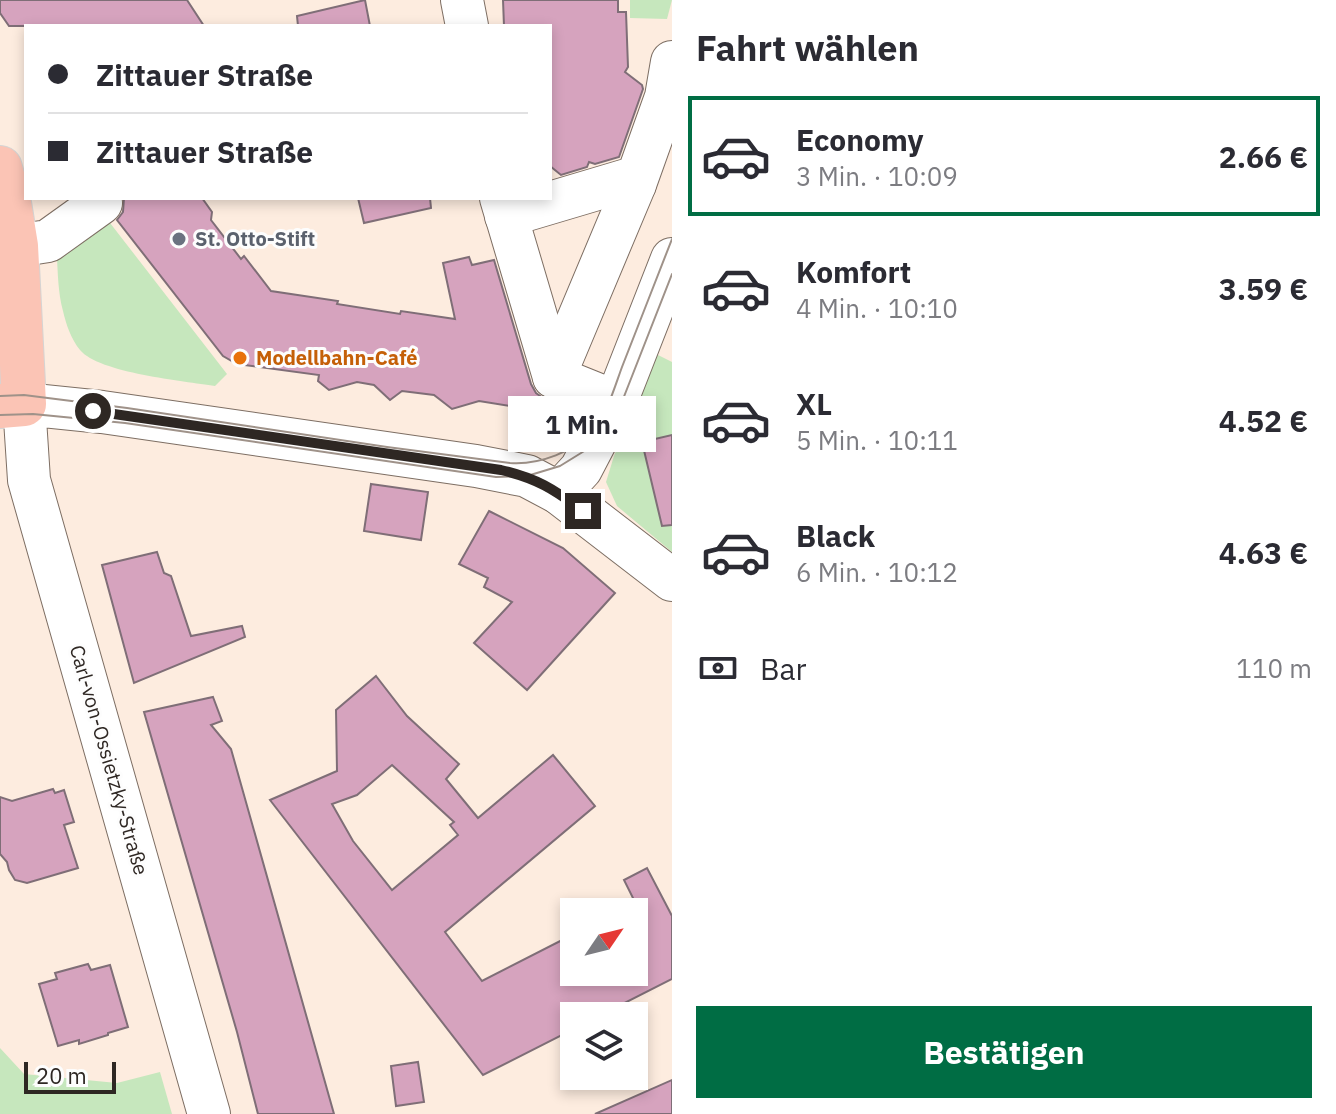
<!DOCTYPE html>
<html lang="de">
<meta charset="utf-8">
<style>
body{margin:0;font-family:"IBM Plex Sans",sans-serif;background:#f7f7f7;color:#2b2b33;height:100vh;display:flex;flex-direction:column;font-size:30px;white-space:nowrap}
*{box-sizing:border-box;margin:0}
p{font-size:26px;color:#7c7c81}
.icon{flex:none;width:44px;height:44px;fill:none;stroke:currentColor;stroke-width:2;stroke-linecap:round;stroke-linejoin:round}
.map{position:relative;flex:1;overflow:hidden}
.sheet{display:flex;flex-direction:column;background:#fff;width:664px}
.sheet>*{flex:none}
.banner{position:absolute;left:24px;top:24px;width:528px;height:176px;border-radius:0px;box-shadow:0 4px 12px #0003;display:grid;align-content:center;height:176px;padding:0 24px;background:#fff}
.needle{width:52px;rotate:55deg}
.tools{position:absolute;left:560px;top:898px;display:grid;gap:16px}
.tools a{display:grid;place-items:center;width:88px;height:88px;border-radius:0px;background:#fff;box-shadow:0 4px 12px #0003;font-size:40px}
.scale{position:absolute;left:24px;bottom:20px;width:92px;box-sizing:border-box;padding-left:8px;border:4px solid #2e2723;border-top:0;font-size:22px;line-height:28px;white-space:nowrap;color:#2e2723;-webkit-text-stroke:6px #fdfdfd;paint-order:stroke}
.end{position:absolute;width:36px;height:36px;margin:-18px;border:10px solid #2e2723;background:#fff;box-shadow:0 0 0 4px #fff}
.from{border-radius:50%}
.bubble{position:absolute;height:56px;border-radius:0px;background:#fff;box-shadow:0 4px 12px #0003;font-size:26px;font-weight:700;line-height:56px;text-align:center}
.banner b{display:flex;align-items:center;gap:28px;height:76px;font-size:30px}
.banner b+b{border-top:2px solid #e1e1e2}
.banner i{width:20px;height:20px;background:#2b2b33}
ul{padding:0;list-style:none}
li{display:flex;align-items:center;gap:24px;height:120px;margin:0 16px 12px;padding:0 8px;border:4px solid transparent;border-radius:0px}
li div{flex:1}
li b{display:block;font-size:30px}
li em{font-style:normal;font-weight:700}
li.active{border-color:#006d44}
li>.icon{width:72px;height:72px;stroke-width:1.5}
h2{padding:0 24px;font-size:36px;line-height:96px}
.pay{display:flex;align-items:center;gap:20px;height:88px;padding:0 24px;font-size:30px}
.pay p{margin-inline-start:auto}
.button{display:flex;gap:16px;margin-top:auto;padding:16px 24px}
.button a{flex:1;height:92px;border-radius:0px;background:#006d44;color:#fff;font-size:32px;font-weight:700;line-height:92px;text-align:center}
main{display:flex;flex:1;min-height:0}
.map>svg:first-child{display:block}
</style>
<main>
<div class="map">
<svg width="672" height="1114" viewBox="0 0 672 1114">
<rect width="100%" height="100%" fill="#fdecdf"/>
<g fill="#c6e7bd">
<path d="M 630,0 L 672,0 L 667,19 L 630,18 Z"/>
<path d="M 100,210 L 227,374 L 215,386 C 184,381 99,373 80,350 C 71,339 66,324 63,311 C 57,289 58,265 56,243 Z"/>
<path d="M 656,354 L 672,362 L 672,552 L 617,506 L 606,482 L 614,456 Z"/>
<path d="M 0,1048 L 24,1074 L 117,1083 L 160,1072 L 172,1114 L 0,1114 Z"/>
</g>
<g fill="#d6a3be" stroke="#7f6e77" stroke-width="2" fill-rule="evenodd">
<path d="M 0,0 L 187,0 L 204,26 L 9,26 L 0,13 Z"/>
<path d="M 365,0 L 370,26 L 298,26 L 297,16 Z"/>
<path d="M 503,0 L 618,0 L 618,12 L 626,12 L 628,67 L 625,72 L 642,85 L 643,89 L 619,157 L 595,164 L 589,162 L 587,167 L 561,175 L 550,166 L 550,26 L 504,26 Z"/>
<path d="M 124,198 L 202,198 L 212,212 L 211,220 L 241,259 L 244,256 L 271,291 L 338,301 L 337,304 L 400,314 L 401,311 L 455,319 L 443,263 L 469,257 L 472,265 L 494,260 L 531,384 L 536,393 L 543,398 L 546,412 L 479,401 L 452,409 L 434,395 L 402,391 L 390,400 L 374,385 L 357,382 L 329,390 L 318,381 L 319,375 L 237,364 L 223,356 L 117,220 L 123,212 Z"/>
<path d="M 358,198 L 430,198 L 431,208 L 364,223 Z"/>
<path d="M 672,435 L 672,525 L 662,526 L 642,442 Z"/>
<path d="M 371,484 L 428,492 L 421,540 L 364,531 Z"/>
<path d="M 489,511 L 563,548 L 615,593 L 527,690 L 474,643 L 512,602 L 484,587 L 488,578 L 459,564 Z"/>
<path d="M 157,552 L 164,573 L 171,576 L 191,636 L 242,626 L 245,637 L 134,683 L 102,565 Z"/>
<path d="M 376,676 L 407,716 L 459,764 L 446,779 L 478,818 L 553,755 L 595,806 L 445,932 L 482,981 L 574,934 L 574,972 L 634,972 L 634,903 L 635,902 L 624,880 L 647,868 L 672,916 L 672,979 L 599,1016 L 574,1016 L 574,1029 L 483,1075 L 270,800 L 337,771 L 336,710 ZM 392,765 L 454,822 L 450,825 L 458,835 L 392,890 L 353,841 L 332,804 L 357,795 Z"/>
<path d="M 213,697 L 222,721 L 211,725 L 231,749 L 334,1114 L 258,1114 L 237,1032 L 144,712 Z"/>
<path d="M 53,789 L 55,793 L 64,790 L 74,822 L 64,825 L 78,868 L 27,883 L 15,880 L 9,870 L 7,862 L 0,854 L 0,797 L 12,801 Z"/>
<path d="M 88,964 L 91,970 L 110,965 L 128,1027 L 108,1033 L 108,1035 L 79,1044 L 79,1040 L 58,1046 L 39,984 L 57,979 L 55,973 Z"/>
<path d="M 418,1062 L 424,1102 L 396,1106 L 391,1066 Z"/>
<path d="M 672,1080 L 672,1114 L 595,1114 Z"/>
</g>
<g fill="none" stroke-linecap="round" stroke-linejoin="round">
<g stroke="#7d6e63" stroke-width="44">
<g id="minor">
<path d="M 462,0 L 467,26"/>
<path d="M 501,198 L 554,377 L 616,402"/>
<path d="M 506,216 L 627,180 L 635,184 L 666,97 L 672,62"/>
<path d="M 16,246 L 48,241 L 101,203"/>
<path d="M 554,377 L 635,184"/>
<path d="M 559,493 L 581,469 L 616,402 L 672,259"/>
<path d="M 209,1114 L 29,480 L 24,404 L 102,412 L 476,466 L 527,476 L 559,493 L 672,580"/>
</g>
</g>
<g stroke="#d5d4d3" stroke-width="46">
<path id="major" d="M 0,168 L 8,197 L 16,246 L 24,404 L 0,406"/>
</g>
<use href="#minor" stroke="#fff" stroke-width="42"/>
<use href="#major" stroke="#fbc4b5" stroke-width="44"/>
<g stroke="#9f9289" stroke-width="2">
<path d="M 0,396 L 24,395 L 127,408 L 387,447 L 510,463 C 539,465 575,452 594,429 C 607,414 615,386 622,367 C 639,324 655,282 672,239"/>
<path d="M 0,415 L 33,414 L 125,423 L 496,477 L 527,476 L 560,466 L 594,445 L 606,433 L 616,417 L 672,274"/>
</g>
</g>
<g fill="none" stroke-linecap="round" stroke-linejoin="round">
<path stroke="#2e2723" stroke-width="10" d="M 93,411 L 501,470 C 536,478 554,489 583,511"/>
</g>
<circle fill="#6b7280" stroke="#fdfdfd" stroke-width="3" cx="179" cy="239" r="8"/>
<circle fill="#e8710a" stroke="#fdfdfd" stroke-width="3" cx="240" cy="358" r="8"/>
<g text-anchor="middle" stroke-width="6" stroke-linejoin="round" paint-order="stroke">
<g font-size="20" font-weight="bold" fill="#5b616d" stroke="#fdfdfd" text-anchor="start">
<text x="195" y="246">St. Otto-Stift</text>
</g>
<g font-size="20" font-weight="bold" fill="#c56008" stroke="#fdfdfd" text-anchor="start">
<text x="256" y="365">Modellbahn-Café</text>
</g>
<g font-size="20" fill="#2e2723" stroke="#fdfdfd">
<text transform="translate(109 760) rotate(74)" y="7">Carl-von-Ossietzky-Straße</text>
</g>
</g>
</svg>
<div class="tools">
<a><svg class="needle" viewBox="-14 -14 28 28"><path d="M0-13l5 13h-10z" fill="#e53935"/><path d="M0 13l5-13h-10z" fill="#7c7c81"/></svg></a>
<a><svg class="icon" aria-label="layers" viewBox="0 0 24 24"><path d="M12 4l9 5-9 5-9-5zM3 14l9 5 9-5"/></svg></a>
</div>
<div class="scale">20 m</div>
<i class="end from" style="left:93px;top:411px"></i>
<i class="end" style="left:583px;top:511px"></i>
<div class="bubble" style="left:508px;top:396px;width:148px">1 Min.</div>
<div class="banner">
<b><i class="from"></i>Zittauer Straße</b>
<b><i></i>Zittauer Straße</b>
</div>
</div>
<section class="sheet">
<h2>Fahrt wählen</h2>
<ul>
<li class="active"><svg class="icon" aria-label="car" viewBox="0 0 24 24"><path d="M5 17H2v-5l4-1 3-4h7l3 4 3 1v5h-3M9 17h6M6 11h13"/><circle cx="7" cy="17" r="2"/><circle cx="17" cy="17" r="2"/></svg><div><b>Economy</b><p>3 Min. · 10:09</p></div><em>2.66 €</em></li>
<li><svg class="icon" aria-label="car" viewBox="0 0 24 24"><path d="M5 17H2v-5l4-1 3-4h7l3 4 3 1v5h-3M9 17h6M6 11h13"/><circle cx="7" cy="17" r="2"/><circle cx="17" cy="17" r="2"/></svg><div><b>Komfort</b><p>4 Min. · 10:10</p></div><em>3.59 €</em></li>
<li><svg class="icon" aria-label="car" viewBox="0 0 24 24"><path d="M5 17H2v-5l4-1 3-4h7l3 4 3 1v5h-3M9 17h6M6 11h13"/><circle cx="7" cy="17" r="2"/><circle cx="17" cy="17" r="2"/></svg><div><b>XL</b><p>5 Min. · 10:11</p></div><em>4.52 €</em></li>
<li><svg class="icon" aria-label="car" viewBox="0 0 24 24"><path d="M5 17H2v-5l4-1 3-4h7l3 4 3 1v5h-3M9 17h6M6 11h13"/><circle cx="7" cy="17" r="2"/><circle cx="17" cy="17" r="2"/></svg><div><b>Black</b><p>6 Min. · 10:12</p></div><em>4.63 €</em></li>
</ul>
<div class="pay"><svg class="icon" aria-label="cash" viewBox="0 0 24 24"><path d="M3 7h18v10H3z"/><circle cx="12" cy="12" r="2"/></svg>Bar<p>110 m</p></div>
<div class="button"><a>Bestätigen</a></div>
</section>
</main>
